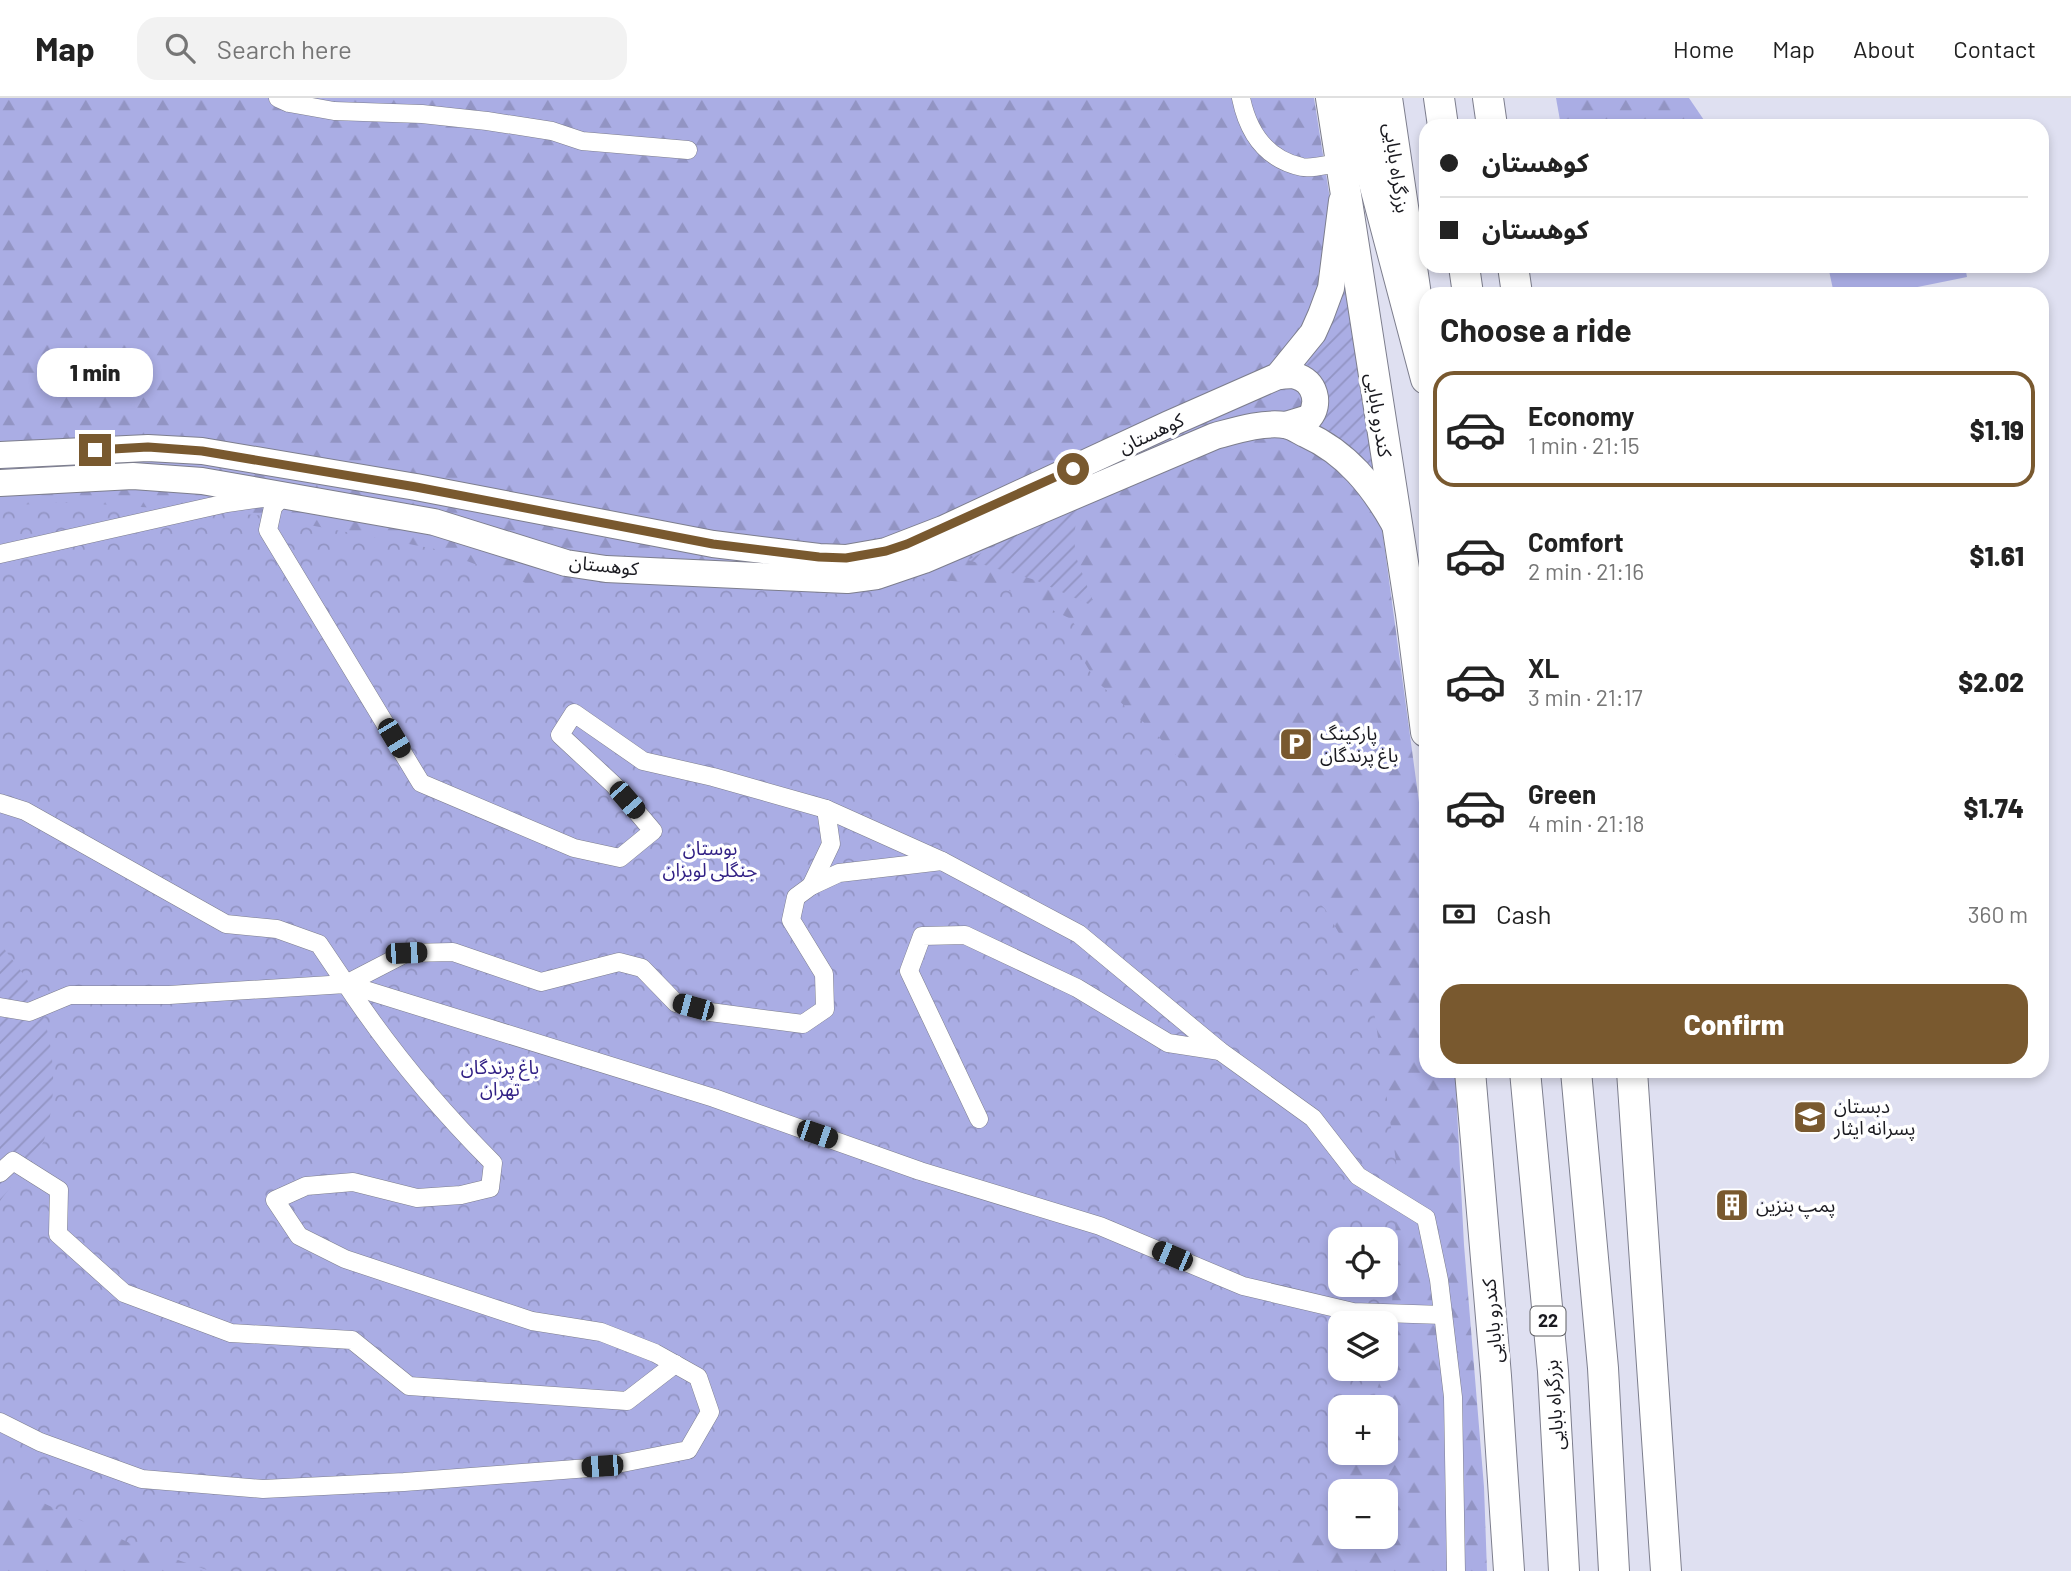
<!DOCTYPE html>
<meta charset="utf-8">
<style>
body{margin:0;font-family:Barlow,"Noto Sans Arabic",sans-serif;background:#f2f2f2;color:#222;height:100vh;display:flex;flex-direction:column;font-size:26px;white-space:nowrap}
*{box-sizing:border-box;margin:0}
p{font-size:23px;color:#767676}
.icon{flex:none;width:38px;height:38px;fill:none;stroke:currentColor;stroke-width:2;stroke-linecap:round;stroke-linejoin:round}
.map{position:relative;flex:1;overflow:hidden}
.details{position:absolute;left:1419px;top:189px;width:630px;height:791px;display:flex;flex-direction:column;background:#fff;border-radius:21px;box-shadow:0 4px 10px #0003}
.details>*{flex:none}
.banner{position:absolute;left:1419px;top:21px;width:630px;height:154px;border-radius:21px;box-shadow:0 4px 10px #0003;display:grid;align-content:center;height:154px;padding:0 21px;background:#fff}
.buttons{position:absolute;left:1328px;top:1129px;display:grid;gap:14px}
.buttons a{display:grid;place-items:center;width:70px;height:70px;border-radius:14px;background:#fff;box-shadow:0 4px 10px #0003;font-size:35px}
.end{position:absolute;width:32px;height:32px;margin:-16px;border:9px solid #79592f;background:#fff;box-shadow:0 0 0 4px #fff}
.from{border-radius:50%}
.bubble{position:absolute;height:49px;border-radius:21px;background:#fff;box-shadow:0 4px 10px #0003;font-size:23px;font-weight:800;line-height:49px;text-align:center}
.car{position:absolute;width:21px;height:42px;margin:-21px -10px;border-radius:9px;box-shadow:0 0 5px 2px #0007;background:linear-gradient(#222 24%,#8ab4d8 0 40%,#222 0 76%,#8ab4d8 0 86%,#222 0)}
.banner b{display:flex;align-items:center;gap:24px;height:66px;font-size:26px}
.banner b+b{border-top:2px solid #e0e0e0}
.banner i{width:18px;height:18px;background:#222}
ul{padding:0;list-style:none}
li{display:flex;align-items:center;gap:21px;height:116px;margin:0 14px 10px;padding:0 7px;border:4px solid transparent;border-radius:21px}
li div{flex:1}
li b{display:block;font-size:26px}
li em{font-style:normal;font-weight:800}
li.selected{border-color:#79592f}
li>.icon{width:63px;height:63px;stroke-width:1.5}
h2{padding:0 21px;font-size:32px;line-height:84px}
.pay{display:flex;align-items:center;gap:18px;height:77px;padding:0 21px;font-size:26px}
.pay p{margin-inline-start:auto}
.cta{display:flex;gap:14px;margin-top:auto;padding:14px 21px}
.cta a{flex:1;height:80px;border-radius:21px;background:#79592f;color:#fff;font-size:28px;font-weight:800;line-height:80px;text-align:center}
header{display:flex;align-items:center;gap:42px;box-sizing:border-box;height:98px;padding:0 35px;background:#fff;border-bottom:2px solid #e0e0e0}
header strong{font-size:33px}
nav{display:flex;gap:38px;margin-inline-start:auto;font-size:24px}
.search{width:490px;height:63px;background:#f2f2f2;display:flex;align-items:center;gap:18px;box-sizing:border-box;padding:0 24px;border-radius:21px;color:#767676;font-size:26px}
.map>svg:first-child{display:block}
</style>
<header>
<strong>Map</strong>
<div class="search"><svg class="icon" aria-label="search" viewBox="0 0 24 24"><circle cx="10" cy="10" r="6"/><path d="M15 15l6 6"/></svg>Search here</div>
<nav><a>Home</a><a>Map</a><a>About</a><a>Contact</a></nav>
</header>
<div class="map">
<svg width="2071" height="1473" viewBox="0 0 2071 1473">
<defs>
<pattern id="forest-firs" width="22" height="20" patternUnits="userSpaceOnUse" patternTransform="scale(1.75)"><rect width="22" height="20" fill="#aaade4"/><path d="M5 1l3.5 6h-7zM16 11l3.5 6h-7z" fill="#9294c3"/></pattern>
<pattern id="park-crowns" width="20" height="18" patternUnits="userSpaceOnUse" patternTransform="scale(1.75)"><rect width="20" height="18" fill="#aaade4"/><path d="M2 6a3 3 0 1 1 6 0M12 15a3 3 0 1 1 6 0" fill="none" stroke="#9294c3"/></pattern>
<pattern id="garden-furrows" width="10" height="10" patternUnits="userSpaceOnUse" patternTransform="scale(1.75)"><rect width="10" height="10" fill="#aaade4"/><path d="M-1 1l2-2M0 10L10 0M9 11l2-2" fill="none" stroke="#9294c3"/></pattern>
</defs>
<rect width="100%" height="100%" fill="#dfe0f1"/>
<g fill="url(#forest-firs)" fill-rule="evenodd">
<path d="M 0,0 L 1314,0 L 1382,430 L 1426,756 L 1426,973 L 1455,973 L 1464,1147 L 1484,1389 L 1487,1473 L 0,1473 ZM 1340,1141 L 1386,1141 L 1386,1186 L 1340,1186 ZM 1340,1225 L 1386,1225 L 1386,1270 L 1340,1270 ZM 1340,1309 L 1386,1309 L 1386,1354 L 1340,1354 ZM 1340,1393 L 1386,1393 L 1386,1438 L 1340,1438 Z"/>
<path d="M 1556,0 L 1689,0 L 1708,28 L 1561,28 Z"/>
</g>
<path fill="url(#park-crowns)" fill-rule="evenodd" d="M 69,404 L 257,417 L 435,451 L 531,487 L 701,487 L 834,496 L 863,494 L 913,480 L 978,485 L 1017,495 L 1069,520 L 1077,529 L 1085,565 L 1095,582 L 1150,630 L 1325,811 L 1355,863 L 1375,919 L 1398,1077 L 1390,1251 L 1386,1264 L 1386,1225 L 1340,1225 L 1340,1270 L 1384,1271 L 1371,1309 L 1340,1309 L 1340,1354 L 1356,1355 L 1343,1393 L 1340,1393 L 1332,1424 L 1275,1473 L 210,1473 L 134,1447 L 0,1385 L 0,408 ZM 1340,1141 L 1386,1141 L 1386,1186 L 1340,1186 Z"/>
<g fill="url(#garden-furrows)">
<path d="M 1341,161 L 1381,393 L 1314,330 L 1325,287 L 1310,268 L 1302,265 Z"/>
<path d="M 1078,405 L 1074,440 L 1076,459 L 1095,509 L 1035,482 L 968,462 Z"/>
<path d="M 0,845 C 8,857 18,868 26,880 C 54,926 61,991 44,1042 C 38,1058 11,1088 0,1103 Z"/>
</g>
<path fill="#aaade4" d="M 1828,168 L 1965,168 L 1967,179 L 1883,196 L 1834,196 Z"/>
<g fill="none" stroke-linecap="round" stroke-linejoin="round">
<g stroke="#7d7e8d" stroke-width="19">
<g id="minor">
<path d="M 278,0 L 289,5 L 334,13 L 422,16 L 487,23 L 552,33 L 582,43 L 688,52"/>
<path d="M 1241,0 C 1248,34 1265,61 1302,69 C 1313,71 1329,66 1340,65"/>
<path d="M 284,397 L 273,409 L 268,432 L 421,685 L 574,750 L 620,760 L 653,733 L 614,687 L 560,637 L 574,615 L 643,663 L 713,679 L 826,711 L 942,763 L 1079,836 L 1220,953 L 1313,1020 L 1358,1078 L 1426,1120 L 1439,1182 L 1453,1299 L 1456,1473"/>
<path d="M 0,456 L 227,405 L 263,400"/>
<path d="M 0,705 L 25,713 L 226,826 L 277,831 L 319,846 L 346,886 L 714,1000 L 920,1073 L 1100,1128 L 1243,1188 L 1353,1214 L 1443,1217"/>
<path d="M 811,788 L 831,746 L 826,711"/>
<path d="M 346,886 L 406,855 L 453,854 L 541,884 L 619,864 L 642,870 L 676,905 L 710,914 L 803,926 L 825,911 L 824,876 L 791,822 L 796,799 L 811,788 L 839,775 L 942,763"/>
<path d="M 0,909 L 29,914 L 70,897 L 169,897 L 346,886 C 389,951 438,1010 493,1065 L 490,1090 L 461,1097 L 417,1100 L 353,1084 L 306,1088 L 275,1102 L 299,1138 L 345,1161 L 532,1223 L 601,1234 L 655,1255 L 698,1279 L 710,1314 L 688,1352 L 602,1369 L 404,1384 L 263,1391 L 142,1381 L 40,1344 L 0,1324"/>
<path d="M 979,1021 L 909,873 L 922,838 L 965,837 L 1077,890 L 1168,945 L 1220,953"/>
<path d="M 0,1075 L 13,1063 L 59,1092 L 58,1136 L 124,1195 L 231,1235 L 352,1242 L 409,1288 L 627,1303 L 675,1266"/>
</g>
</g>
<g stroke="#7d7e8d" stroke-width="28">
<g id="secondary">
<path d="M 1278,278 C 1284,278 1290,276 1296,278 C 1315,283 1321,306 1309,320 L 1286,327"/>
<path d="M 0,357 L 148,350 L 202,353 L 416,389 L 713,446 L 819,459 L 846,460 L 886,453 L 943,431 L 1169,326 L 1278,278 L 1313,235 L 1321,217 L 1331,190 L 1342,103"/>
<path d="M 0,385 L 133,378 L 202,383 L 434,424 L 566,465 L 606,471 L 847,482 L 877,478 L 924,462 L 1215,338 C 1237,332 1262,324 1285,327 C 1292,328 1299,333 1305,336 C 1347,355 1373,388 1395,427"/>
</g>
</g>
<g stroke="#7d7e8d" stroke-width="32">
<g id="primary">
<path d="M 1331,0 L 1411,516 L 1426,634"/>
<path d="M 1358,0 L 1373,81 L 1426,281"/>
<path d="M 1488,0 L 1492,28"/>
<path d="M 1513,168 L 1517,196"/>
<path d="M 1470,973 L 1496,1278 L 1509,1473"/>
<path d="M 1632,973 L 1666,1473"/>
</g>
</g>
<g stroke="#7d7e8d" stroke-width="32">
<g id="trunk">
<path d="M 1387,0 L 1426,265"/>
<path d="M 1439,0 L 1443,28"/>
<path d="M 1464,168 L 1468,196"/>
<path d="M 1525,973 L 1553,1273 L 1564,1473"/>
<path d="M 1576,973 L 1603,1270 L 1614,1473"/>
</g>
</g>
<use href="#minor" stroke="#fff" stroke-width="18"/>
<use href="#secondary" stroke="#fff" stroke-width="26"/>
<use href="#primary" stroke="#fff" stroke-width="30"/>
<use href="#trunk" stroke="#fff" stroke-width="30"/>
</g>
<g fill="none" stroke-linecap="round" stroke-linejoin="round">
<path stroke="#79592f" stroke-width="9" d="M 95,352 L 148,349 L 202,353 L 416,389 L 713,446 L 819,459 L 846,460 L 886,453 L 907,446 L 1073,371"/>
</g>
<defs>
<g id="parking-square" transform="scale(1.75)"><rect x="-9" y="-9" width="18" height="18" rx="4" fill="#79592f" stroke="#fff"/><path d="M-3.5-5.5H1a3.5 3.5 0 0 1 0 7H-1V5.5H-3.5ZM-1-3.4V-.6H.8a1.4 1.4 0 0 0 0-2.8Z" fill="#fff"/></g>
<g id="school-square" transform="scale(1.75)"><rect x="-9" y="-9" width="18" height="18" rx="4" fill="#79592f" stroke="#fff"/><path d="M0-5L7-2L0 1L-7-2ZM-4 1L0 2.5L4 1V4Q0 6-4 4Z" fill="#fff"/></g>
<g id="building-square" transform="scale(1.75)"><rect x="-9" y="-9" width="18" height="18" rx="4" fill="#79592f" stroke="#fff"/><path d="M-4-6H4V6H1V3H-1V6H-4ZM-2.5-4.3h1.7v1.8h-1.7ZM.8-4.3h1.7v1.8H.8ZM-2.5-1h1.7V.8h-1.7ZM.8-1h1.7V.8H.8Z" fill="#fff"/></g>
</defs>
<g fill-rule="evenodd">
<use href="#parking-square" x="1296" y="646"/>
<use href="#school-square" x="1810" y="1019"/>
<use href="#building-square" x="1732" y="1107"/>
</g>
<g text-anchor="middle" stroke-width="7" stroke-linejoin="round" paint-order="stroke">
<rect fill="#fff" stroke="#5f5f63" stroke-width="2" x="1530.5" y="1208.5" width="35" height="29" rx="5"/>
<g font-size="18" font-weight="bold" fill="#1a1a20">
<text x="1548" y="1229">22</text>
</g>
<g font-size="19" fill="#1a1a20" stroke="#fff">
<text transform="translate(1397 70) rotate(82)" y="7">بزرگراه بابایی</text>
<text transform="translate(1379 317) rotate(81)" y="7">کندرو بابایی</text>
<text transform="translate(1151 335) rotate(-25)" y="7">کوهستان</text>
<text transform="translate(604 467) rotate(6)" y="7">کوهستان</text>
<text transform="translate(1492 1223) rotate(-95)" y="7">کندرو بابایی</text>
<text transform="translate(1554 1307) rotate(-94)" y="7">بزرگراه بابایی</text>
</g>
<g font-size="19" fill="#1a1a20" stroke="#fff" text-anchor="start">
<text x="1320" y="642">پارکینگ<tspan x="1320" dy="22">باغ پرندگان</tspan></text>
<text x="1834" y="1015">دبستان<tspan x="1834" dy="22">پسرانه ایثار</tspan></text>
<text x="1756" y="1114">پمپ بنزین</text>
</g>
<g font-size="19" fill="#322185" stroke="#fff">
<text x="710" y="757">بوستان<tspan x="710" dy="22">جنگلی لویزان</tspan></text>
<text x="500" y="976">باغ پرندگان<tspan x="500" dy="22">تهران</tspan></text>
</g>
</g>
</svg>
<div class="buttons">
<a><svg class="icon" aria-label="locate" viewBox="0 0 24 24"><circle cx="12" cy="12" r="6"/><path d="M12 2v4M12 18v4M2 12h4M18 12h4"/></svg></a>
<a><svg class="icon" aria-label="layers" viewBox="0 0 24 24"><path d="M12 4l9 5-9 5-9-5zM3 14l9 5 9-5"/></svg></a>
<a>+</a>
<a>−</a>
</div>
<i class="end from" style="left:1073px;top:371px"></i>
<i class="end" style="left:95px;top:352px"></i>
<div class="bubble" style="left:37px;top:250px;width:116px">1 min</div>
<i class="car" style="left:394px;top:640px;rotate:149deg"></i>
<i class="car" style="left:627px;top:702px;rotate:139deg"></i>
<i class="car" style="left:406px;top:855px;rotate:88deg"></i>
<i class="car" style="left:693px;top:909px;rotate:285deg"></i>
<i class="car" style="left:817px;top:1036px;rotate:109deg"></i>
<i class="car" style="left:1172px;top:1158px;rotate:293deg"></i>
<i class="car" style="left:602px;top:1368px;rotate:266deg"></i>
<div class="banner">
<b><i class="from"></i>کوهستان</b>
<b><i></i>کوهستان</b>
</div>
<section class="details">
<h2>Choose a ride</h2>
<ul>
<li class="selected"><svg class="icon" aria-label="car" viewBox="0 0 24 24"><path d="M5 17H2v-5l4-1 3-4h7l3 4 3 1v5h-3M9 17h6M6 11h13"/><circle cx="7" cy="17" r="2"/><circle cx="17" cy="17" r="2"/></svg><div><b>Economy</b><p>1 min · 21:15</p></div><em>$1.19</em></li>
<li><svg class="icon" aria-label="car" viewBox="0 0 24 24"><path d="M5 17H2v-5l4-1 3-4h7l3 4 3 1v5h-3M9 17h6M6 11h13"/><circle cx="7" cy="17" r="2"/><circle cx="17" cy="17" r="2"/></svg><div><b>Comfort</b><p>2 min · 21:16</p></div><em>$1.61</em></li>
<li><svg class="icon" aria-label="car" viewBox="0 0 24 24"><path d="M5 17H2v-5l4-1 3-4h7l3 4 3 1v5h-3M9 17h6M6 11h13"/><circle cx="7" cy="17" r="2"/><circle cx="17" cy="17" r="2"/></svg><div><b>XL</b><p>3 min · 21:17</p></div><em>$2.02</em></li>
<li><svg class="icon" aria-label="car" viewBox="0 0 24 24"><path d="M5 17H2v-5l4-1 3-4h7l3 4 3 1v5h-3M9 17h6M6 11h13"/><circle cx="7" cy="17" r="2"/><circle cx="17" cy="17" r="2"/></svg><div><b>Green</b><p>4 min · 21:18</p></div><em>$1.74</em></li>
</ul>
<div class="pay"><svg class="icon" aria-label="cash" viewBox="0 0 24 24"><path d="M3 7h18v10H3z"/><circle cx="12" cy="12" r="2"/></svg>Cash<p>360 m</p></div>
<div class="cta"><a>Confirm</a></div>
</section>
</div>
